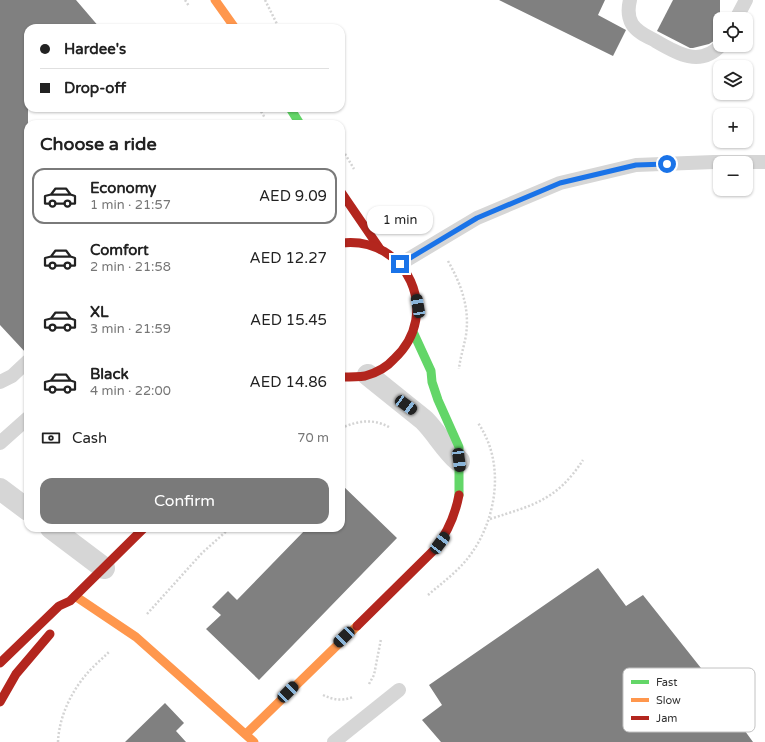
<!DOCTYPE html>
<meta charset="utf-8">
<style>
body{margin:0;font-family:"Varela Round",sans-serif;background:#f6f6f6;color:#222;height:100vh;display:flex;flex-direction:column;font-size:15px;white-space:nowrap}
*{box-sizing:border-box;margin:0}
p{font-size:13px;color:#767676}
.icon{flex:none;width:22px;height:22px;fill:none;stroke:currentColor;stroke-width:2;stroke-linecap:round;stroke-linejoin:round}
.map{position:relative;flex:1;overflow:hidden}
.drawer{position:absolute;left:24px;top:120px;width:321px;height:412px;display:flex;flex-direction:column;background:#fff;border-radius:12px;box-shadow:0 1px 3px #0004}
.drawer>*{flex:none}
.banner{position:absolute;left:24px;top:24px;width:321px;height:88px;border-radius:12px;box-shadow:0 1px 3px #0004;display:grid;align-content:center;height:88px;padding:0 16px;background:#fff}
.fabs{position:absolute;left:713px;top:12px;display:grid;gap:8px}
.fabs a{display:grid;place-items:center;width:40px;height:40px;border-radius:8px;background:#fff;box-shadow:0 1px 3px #0004;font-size:20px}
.end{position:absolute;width:18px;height:18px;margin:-9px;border:5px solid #1a73e8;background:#fff;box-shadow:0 0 0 2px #fff}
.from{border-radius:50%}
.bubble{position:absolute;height:28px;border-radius:12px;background:#fff;box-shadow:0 1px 3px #0004;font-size:13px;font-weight:600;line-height:28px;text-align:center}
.car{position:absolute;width:12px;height:24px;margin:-12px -6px;border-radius:5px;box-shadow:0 0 3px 1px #0007;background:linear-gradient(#222 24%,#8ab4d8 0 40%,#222 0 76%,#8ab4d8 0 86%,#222 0)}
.banner b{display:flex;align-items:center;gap:14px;height:38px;font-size:15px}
.banner b+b{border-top:1px solid #e0e0e0}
.banner i{width:10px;height:10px;background:#222}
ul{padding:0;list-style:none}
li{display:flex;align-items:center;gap:12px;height:56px;margin:0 8px 6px;padding:0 8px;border:2px solid transparent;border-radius:12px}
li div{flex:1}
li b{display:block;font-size:15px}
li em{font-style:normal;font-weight:600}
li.on{border-color:#7a7a7a}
li>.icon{width:36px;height:36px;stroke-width:1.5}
h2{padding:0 16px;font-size:18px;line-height:48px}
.pay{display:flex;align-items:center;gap:10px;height:44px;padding:0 16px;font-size:15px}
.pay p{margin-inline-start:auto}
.primary-button{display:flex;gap:8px;margin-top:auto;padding:8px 16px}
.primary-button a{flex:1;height:46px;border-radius:12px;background:#7a7a7a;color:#fff;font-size:16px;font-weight:600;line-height:46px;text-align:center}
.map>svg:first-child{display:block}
</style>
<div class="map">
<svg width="765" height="742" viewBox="0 0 765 742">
<rect width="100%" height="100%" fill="#fff"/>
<g fill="#808080">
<path d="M 0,0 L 76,0 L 100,28 L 28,28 L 28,353 L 26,353 L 0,325 Z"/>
<path d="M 499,0 L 605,0 L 598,15 L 626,30 L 613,56 Z"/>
<path d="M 673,0 L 720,0 L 720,37 L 709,44 L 693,48 L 690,48 L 657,31 Z"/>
<path d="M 341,484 L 397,538 L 259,680 L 206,629 L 221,615 L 212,607 L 228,591 L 237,600 L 307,528 L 341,528 Z"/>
<path d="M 598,568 L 626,606 L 643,595 L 724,697 L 721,698 L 753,742 L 441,742 L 422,720 L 442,705 L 429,685 Z"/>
<path d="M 165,703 L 184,723 L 176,731 L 186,742 L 125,742 Z"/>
</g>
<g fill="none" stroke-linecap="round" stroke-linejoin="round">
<g stroke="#d4d4d4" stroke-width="2.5" stroke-dasharray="2 2" stroke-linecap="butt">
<path d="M 185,0 L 189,6"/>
<path d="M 265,0 L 279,28"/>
<path d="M 259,108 L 265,118"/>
<path d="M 341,147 L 354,169"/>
<path d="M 389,214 L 405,226 L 413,230"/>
<path d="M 448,261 C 461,284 470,308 466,335 C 464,347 460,358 459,369"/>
<path d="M 341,428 C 358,421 372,418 389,427"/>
<path d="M 490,519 C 534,505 557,500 583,460"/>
<path d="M 428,595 C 442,583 457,572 468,558 C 497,521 506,463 478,423"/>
<path d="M 147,614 L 202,553 L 230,528"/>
<path d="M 369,684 L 374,675 L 381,639"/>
<path d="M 323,695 C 333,700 343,701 353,697"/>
<path d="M 58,742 C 59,718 70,694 85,676 C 92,667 102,659 110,651"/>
</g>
<g stroke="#d6d6d6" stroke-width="14">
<path d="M 630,0 C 628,8 628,17 632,24 C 637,32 646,36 654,40 C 676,53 700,68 721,45"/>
<path d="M 736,19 L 746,0"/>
<path d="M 400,264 L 477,218 L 560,183 L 636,165 L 714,162 L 765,162"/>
<path d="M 0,382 L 12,376 L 28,361"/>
<path d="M 0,443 L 28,418"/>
<path d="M 334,742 L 399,690"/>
</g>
<g stroke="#d6d6d6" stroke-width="22">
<path d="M 368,375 L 424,420 C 437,433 445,449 459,461"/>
<path d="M 0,489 L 28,510"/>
<path d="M 51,528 L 104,568"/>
</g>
<g stroke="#63d668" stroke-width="9">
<path d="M 290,108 L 300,124"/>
<path d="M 414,334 L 431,371 L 432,382 L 438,400 L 459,447 L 459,495"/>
</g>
<g stroke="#ff974d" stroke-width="9">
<path d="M 215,0 L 235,28"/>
<path d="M 75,596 L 136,637 L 254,742"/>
<path d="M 246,734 L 357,626"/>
</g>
<g stroke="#b3261e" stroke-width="9">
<path d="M 341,192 L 380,249"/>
<path d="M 341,243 C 407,235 443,314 394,359 C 387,367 376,373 365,376 C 358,377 349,377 341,377"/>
<path d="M 357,626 L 435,549 C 448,532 455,516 459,495"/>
<path d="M 0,663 L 59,606 L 70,601 L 144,528"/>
<path d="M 0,702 L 16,674 L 50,634"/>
</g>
</g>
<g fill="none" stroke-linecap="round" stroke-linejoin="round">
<path stroke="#1a73e8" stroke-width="5" d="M 400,264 L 477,218 L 560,183 L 636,165 L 667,164"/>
</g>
<rect x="623" y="668" width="132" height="64" rx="6" fill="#fff" stroke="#c2c2c2" stroke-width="1"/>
<rect x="631" y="680" width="18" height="4" fill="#63d668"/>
<rect x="631" y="698" width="18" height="4" fill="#ff974d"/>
<rect x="631" y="716" width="18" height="4" fill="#b3261e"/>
<g font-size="11" fill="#323232">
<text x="656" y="686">Fast</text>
<text x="656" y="704">Slow</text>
<text x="656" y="722">Jam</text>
</g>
</svg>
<div class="fabs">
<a><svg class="icon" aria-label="locate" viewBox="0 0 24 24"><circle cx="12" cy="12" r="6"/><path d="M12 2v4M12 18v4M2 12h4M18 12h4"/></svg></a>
<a><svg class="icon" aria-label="layers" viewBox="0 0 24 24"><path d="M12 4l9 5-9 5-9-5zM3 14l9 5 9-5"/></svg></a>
<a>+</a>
<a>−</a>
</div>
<i class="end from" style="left:667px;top:164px"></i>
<i class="end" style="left:400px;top:264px"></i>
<div class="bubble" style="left:367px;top:206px;width:66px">1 min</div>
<i class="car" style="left:418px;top:306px;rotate:350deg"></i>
<i class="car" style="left:406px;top:405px;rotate:126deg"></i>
<i class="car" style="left:459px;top:460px;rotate:173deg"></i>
<i class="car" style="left:440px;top:543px;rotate:37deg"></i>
<i class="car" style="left:344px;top:637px;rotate:226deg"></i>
<i class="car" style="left:288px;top:692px;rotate:45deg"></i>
<div class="banner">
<b><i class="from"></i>Hardee's</b>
<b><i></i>Drop-off</b>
</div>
<section class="drawer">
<h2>Choose a ride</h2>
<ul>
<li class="on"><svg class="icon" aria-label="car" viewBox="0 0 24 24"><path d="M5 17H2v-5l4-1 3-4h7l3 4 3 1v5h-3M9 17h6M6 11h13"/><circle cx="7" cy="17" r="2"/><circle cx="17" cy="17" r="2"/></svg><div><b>Economy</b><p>1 min · 21:57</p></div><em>AED 9.09</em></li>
<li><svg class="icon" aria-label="car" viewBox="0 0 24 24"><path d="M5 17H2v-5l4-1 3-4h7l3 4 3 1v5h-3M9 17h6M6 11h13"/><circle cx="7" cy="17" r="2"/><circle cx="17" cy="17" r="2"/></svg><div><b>Comfort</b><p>2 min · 21:58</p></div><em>AED 12.27</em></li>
<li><svg class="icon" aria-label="car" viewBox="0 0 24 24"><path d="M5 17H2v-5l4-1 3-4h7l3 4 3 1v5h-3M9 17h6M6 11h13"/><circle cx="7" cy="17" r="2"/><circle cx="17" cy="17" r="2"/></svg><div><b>XL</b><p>3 min · 21:59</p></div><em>AED 15.45</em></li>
<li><svg class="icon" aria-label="car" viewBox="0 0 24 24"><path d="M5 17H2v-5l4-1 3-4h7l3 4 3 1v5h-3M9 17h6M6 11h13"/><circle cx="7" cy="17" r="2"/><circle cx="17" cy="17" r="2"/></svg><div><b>Black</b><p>4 min · 22:00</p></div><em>AED 14.86</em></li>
</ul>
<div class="pay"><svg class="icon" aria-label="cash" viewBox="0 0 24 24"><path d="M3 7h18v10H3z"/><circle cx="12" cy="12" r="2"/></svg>Cash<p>70 m</p></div>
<div class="primary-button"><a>Confirm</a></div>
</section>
</div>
